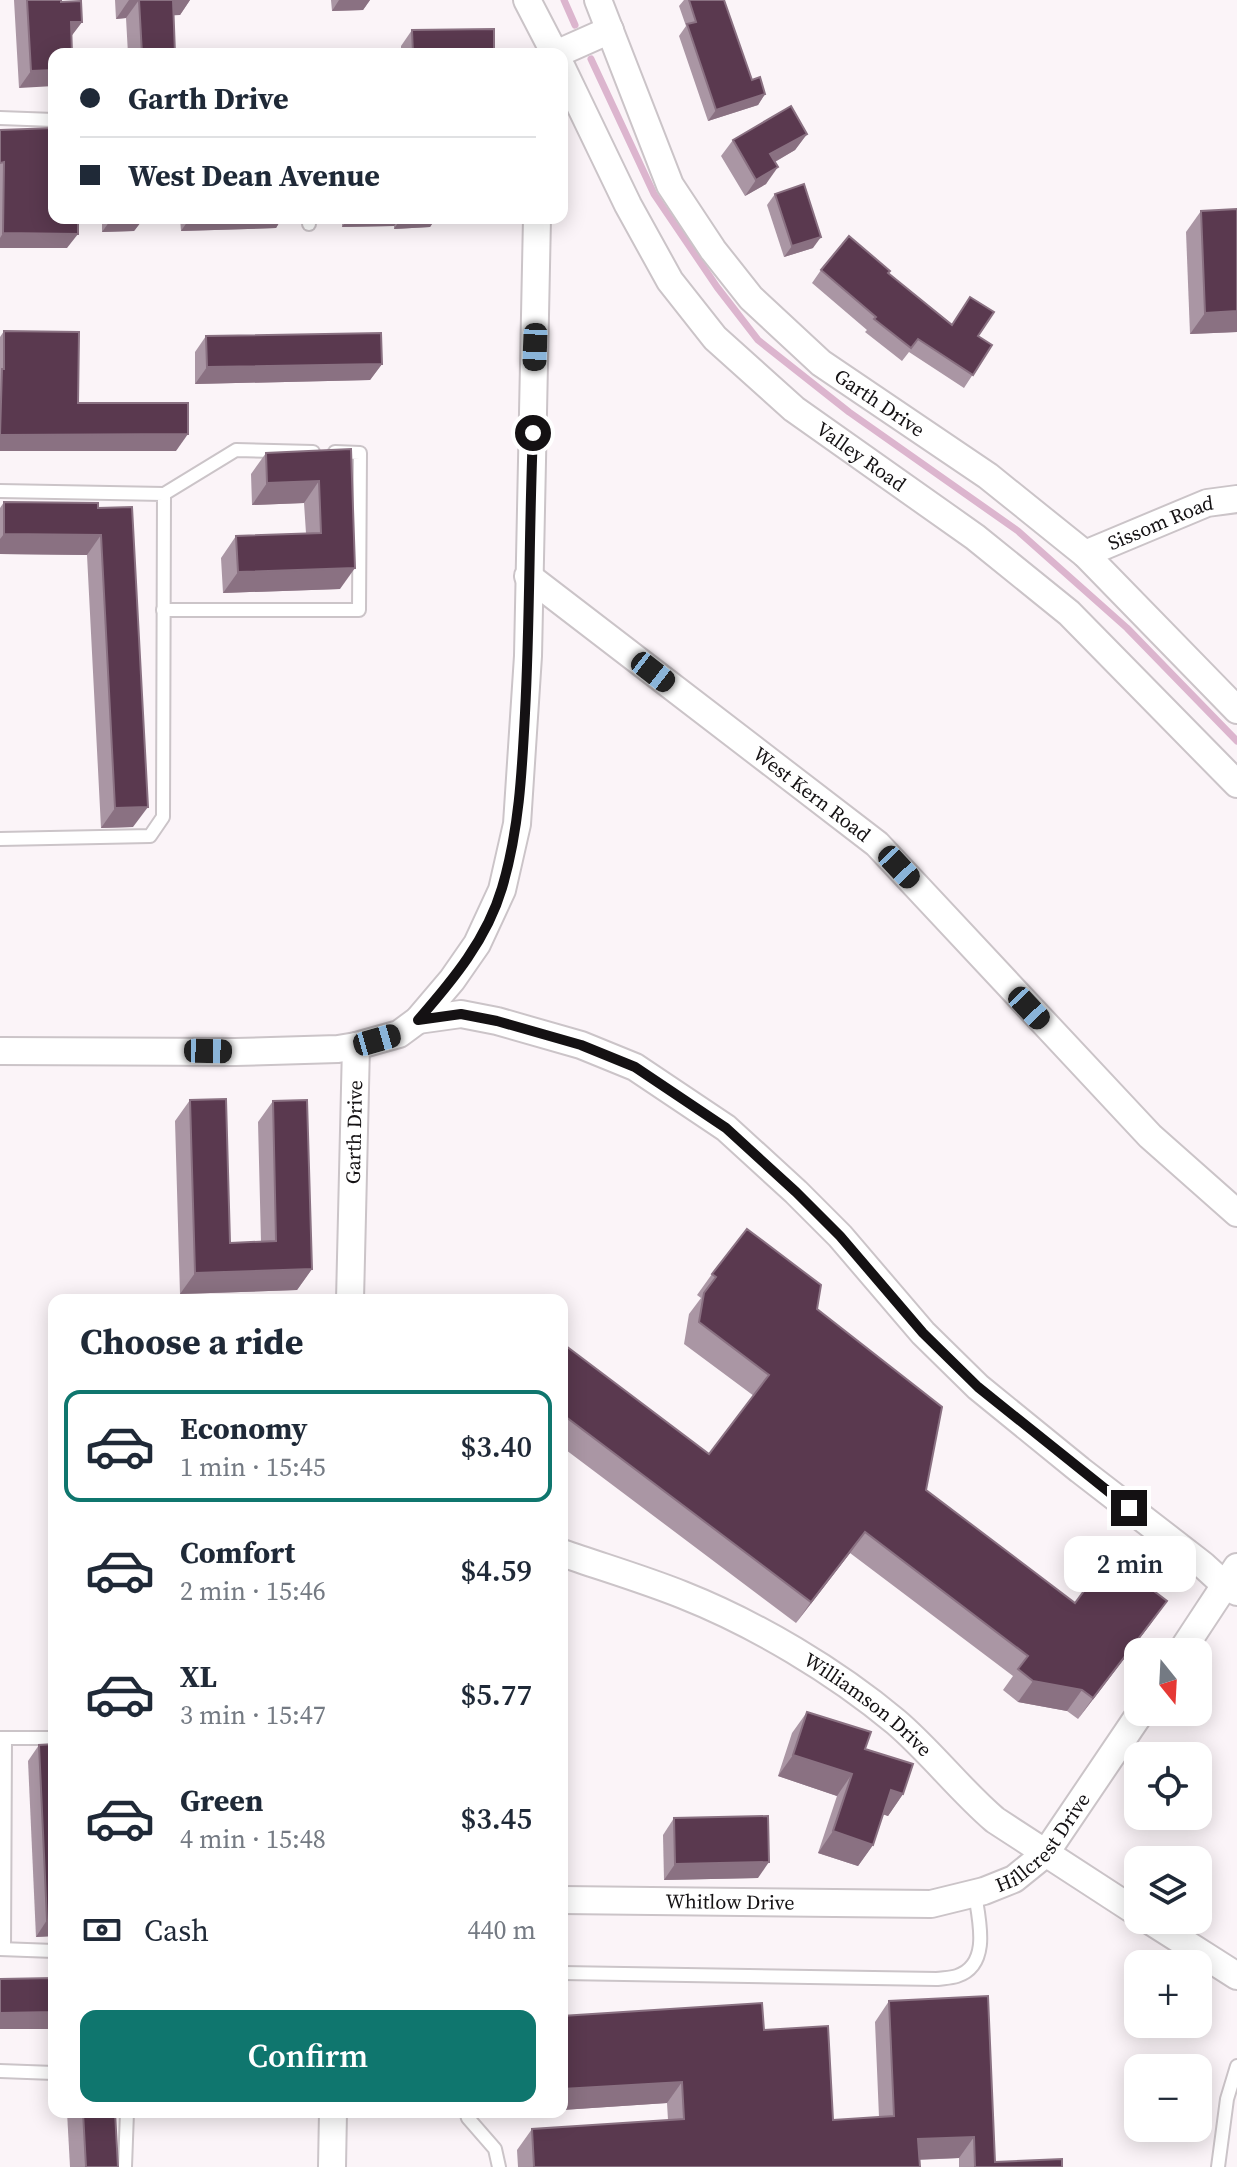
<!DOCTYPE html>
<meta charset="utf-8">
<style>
body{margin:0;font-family:"Source Serif 4",serif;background:#f6f6f7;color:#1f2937;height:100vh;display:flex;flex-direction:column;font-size:30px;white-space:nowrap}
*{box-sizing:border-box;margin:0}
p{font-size:26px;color:#747a83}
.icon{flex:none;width:44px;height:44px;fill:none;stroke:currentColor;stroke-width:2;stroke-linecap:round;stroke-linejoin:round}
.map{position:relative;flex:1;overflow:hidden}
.side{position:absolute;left:48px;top:1294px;width:520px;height:824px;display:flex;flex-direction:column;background:#fff;border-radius:16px;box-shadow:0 4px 20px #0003}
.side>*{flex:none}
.top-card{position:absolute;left:48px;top:48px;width:520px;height:176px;border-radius:16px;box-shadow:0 4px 20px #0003;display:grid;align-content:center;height:176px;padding:0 32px;background:#fff}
.needle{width:52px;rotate:162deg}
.tools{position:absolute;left:1124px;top:1638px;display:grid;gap:16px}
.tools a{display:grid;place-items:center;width:88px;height:88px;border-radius:16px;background:#fff;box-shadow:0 4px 20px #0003;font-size:40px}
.end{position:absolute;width:36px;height:36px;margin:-18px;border:10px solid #141113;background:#fff;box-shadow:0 0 0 4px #fff}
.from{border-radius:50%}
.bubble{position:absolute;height:56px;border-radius:16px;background:#fff;box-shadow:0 4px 20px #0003;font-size:26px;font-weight:600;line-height:56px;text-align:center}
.car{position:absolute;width:24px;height:48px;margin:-24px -12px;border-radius:10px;box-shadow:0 0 6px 2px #0007;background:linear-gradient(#222 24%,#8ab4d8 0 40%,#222 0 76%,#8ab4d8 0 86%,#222 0)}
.top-card b{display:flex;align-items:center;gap:28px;height:76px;font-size:30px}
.top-card b+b{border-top:2px solid #e0e1e3}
.top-card i{width:20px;height:20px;background:#1f2937}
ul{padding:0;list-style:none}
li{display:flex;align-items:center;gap:24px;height:112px;margin:0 16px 12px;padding:0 16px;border:4px solid transparent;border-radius:16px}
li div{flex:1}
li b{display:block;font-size:30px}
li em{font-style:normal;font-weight:600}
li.current{border-color:#0f766e}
li>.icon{width:72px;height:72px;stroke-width:1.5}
h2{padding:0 32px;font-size:36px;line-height:96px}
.pay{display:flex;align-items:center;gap:20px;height:88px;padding:0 32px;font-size:30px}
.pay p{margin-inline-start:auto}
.button{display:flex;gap:16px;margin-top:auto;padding:16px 32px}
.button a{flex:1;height:92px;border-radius:16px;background:#0f766e;color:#fff;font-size:32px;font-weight:600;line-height:92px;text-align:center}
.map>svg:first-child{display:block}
</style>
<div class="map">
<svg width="1237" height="2167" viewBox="0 0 1237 2167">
<rect width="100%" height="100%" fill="#fbf4f8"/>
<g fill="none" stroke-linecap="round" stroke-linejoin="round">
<g stroke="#dcb5ce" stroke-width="7">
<path d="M 564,0 L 575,25"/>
<path d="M 591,59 L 654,194 L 717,287 L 758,340 L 849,412 L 1018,531 L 1127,628 L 1237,741"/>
</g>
<g stroke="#cbc4c8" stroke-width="16">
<g id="lane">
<path d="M 0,118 L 54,120"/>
<path d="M 309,218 L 309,224"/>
<path d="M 0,491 L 164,494 L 163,817 L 150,836 L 0,839"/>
<path d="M 164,494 L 236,450 L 313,452"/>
<path d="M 163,610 L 359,610 L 360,453 L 335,452"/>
<path d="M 0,1738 L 54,1738"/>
<path d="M 0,1949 L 54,1951"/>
<path d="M 4,1949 L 5,1738"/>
<path d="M 562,1973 L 937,1979 C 943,1978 951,1978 957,1976 C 991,1965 979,1920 975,1894"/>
<path d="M 0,2071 L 54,2073"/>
<path d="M 466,2112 L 468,2118 L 495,2149 L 499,2167"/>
<path d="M 125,2167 L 127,2112"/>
<path d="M 1218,2167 L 1227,2099 L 1237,2066"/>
</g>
</g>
<g stroke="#cbc4c8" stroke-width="30">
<g id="street">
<path d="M 527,0 L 555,54"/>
<path id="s1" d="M 598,0 L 670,185 L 713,250 L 751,298 L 821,363 L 988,476 L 1085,554 L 1237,710"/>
<path d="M 556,54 L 610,30"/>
<path id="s2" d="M 562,68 L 628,205 L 670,281 L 715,338 L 794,409 L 975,537 L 1069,613 L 1237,784"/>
<path id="s3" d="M 1085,554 L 1207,503 L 1237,499"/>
<path id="s4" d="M 528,576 L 877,844 L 1150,1136 L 1237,1213"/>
<path d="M 418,1020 L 461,1014 L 497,1021 L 581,1045 L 635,1067 L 726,1128 L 796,1192 L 840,1236 L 923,1333 L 978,1387 L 1080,1470 L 1203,1565 L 1225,1585 L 1237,1592"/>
<path d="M 0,1051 L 235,1052 L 338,1049 L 356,1046 L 399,1034 L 418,1020 L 452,980 L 477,944 L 502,890 L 517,824 L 528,656 L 537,218"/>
<path id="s5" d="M 350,1300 L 356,1046"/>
<path id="s6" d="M 562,1553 C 602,1567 643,1579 683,1595 C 756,1624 835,1671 896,1722 C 931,1752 960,1790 995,1820 L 1138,1913"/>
<path d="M 1181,1652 L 1237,1567"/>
<path id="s7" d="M 562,1900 L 931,1904 L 984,1891 L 1014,1879 L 1045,1854 L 1141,1712"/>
<path d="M 1149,1920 L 1237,1976"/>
<path d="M 332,2167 L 333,2112"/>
</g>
</g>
<use href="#lane" stroke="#fff" stroke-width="12"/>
<use href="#street" stroke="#fff" stroke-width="26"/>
</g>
<g fill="#aa96a4">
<path d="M 14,0 L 61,0 L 61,2 L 82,22 L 71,36 L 19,88 Z"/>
<path d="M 115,0 L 190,0 L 180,15 L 173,15 L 175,54 L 128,54 L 126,18 L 116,19 Z"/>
<path d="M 331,0 L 370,0 L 363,10 L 332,11 Z"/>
<path d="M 684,0 L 724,0 L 752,80 L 765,94 L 758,105 L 708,121 L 679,36 L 686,26 L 679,6 Z"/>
<path d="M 412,30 L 494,54 L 401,54 L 401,46 Z"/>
<path d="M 0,130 L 54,218 L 67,248 L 0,248 Z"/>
<path d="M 807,134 L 795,150 L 775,162 L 766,184 L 745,196 L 721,156 L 733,140 Z"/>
<path d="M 775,194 L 813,248 L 784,257 L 767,205 Z"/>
<path d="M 1201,211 L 1237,332 L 1190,334 L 1186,232 Z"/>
<path d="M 102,218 L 144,218 L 134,231 L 102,232 Z"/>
<path d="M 180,218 L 282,218 L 276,228 L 181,231 Z"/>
<path d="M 342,218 L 436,218 L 430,227 L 394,229 L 394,226 L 342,227 Z"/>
<path d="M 821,270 L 888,273 L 952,324 L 978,336 L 992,345 L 964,388 L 909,352 L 902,361 L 865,332 L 867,330 L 812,283 Z"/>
<path d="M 4,331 L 78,403 L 176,451 L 0,451 L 0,337 Z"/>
<path d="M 206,336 L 382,364 L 370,380 L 195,384 L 195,352 Z"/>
<path d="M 351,449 L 340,589 L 223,593 L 221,558 L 236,536 L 306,533 L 304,503 L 252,505 L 251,474 L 266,453 Z"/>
<path d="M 4,502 L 98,508 L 133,827 L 101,828 L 87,555 L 0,554 L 0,508 Z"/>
<path d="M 190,1100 L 230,1243 L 261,1242 L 258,1122 L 273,1101 L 312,1269 L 297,1290 L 180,1294 L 175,1121 Z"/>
<path d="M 712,1274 L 817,1309 L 926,1490 L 1075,1603 L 1152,1622 L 1078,1719 L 1067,1711 L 1018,1702 L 1003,1690 L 1013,1676 L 850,1553 L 796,1623 L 562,1447 L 562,1343 L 709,1454 L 754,1396 L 684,1344 L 689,1314 L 701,1298 L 697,1295 Z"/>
<path d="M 807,1712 L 865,1749 L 903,1794 L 888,1816 L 883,1814 L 873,1845 L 858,1866 L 818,1853 L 837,1796 L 778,1776 L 792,1733 Z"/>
<path d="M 54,1744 L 54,1936 L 36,1937 L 28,1761 L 39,1745 Z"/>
<path d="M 674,1818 L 758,1878 L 664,1880 L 663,1835 Z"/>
<path d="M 889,2001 L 995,2162 L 1062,2167 L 959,2167 L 959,2158 L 919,2160 L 920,2167 L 518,2167 L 517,2150 L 532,2129 L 668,2120 L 667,2103 L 562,2110 L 562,2016 L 764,2030 L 833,2120 L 879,2117 L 875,2022 Z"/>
<path d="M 67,2112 L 115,2112 L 118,2167 L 70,2167 Z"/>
</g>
<g fill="#8a7182">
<path d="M 129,0 L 139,0 L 126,18 L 116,19 Z"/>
<path d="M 171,0 L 190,0 L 180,15 L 160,16 Z"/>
<path d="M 339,0 L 370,0 L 363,10 L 332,11 Z"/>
<path d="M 71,22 L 82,22 L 70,38 Z"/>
<path d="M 54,70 L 54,86 L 19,88 L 31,71 Z"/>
<path d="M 765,94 L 758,105 L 708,121 L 716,110 Z"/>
<path d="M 807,134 L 795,150 L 759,171 L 770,154 Z"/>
<path d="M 778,167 L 766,184 L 745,196 L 756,180 Z"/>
<path d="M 112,218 L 144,218 L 134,231 L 102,232 Z"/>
<path d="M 190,218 L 282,218 L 276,228 L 181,231 Z"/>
<path d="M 348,218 L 400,218 L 394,226 L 342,227 Z"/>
<path d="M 401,218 L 436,218 L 430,227 L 394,229 Z"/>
<path d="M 3,233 L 78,234 L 67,248 L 0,248 L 0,238 Z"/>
<path d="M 821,237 L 813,248 L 784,257 L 792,246 Z"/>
<path d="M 1237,311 L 1237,332 L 1190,334 L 1205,313 Z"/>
<path d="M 382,364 L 370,380 L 195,384 L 207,367 Z"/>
<path d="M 188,434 L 176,451 L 0,451 L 0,435 Z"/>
<path d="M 319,481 L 304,503 L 252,505 L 267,483 Z"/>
<path d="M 4,534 L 101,535 L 87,555 L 0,554 L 0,539 Z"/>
<path d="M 355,568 L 340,589 L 223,593 L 238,572 Z"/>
<path d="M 148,807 L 133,827 L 101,828 L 115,808 Z"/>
<path d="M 312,1269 L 297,1290 L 180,1294 L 195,1273 Z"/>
<path d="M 865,1532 L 850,1553 L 796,1623 L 811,1602 Z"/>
<path d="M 1167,1601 L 1152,1622 L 1078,1719 L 1093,1698 Z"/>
<path d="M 1033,1681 L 1082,1690 L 1067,1711 L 1018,1702 Z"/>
<path d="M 793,1755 L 852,1774 L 837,1796 L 778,1776 Z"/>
<path d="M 891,1790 L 903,1794 L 888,1816 L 876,1812 Z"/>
<path d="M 833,1831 L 873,1845 L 858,1866 L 818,1853 Z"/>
<path d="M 769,1862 L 758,1878 L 664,1880 L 675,1864 Z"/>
<path d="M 47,1920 L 54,1920 L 54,1936 L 36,1937 Z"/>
<path d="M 54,2012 L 54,2029 L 0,2029 L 0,2013 Z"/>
<path d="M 682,2082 L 667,2103 L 562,2110 L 562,2089 Z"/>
<path d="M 487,2112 L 524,2112 L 486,2114 Z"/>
<path d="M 974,2137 L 959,2158 L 903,2160 L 918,2139 Z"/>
</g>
<g fill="#5a394f" stroke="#8a7182" stroke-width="2">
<path d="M 27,0 L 61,0 L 61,2 L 81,1 L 82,22 L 71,22 L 72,54 L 54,54 L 54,70 L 31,71 Z"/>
<path d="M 139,0 L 173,0 L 175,54 L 142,54 Z"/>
<path d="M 689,0 L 724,0 L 752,80 L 760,77 L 765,94 L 716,110 L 687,24 L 696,22 Z"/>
<path d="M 494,29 L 494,54 L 413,54 L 412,30 Z"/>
<path d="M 791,106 L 807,134 L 770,154 L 778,167 L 756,180 L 733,140 Z"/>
<path d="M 54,128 L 54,218 L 78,218 L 78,234 L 3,233 L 4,162 L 0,163 L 0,130 Z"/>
<path d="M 804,184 L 821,237 L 792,246 L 775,194 Z"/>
<path d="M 1237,209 L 1237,311 L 1205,313 L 1201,211 Z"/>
<path d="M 849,236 L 890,271 L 888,273 L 952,325 L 970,297 L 994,312 L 978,336 L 992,345 L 973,375 L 918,339 L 911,348 L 874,319 L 876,317 L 821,270 Z"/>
<path d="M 4,331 L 79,332 L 78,403 L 188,403 L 188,434 L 0,435 L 2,369 L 4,369 Z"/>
<path d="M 381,333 L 382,364 L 207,367 L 206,336 Z"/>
<path d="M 351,449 L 355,568 L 238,572 L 236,536 L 321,533 L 319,481 L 267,483 L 266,453 Z"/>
<path d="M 4,502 L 98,503 L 98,508 L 132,507 L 148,807 L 115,808 L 101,535 L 4,534 Z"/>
<path d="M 226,1099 L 230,1243 L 276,1241 L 273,1101 L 307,1100 L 312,1269 L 195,1273 L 190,1100 Z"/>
<path d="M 747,1229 L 821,1285 L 817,1309 L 942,1407 L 926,1490 L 1075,1603 L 1109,1557 L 1167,1601 L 1093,1698 L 1082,1690 L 1033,1681 L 1018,1669 L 1028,1656 L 865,1532 L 811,1602 L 562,1414 L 562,1343 L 709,1454 L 769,1375 L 699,1322 L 704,1293 L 716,1277 L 712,1274 Z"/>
<path d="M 807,1712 L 871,1732 L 865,1749 L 913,1764 L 903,1794 L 891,1790 L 873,1845 L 833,1831 L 852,1774 L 793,1755 Z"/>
<path d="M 54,1744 L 54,1920 L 47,1920 L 39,1745 Z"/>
<path d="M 768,1816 L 769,1862 L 675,1864 L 674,1818 Z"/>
<path d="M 54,1978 L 54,2012 L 0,2013 L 0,1979 Z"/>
<path d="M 988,1996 L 995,2162 L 1062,2159 L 1062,2167 L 975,2167 L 974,2137 L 918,2139 L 920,2167 L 534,2167 L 532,2129 L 684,2119 L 682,2082 L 562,2089 L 562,2016 L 762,2003 L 764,2030 L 828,2026 L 833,2120 L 894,2116 L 889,2001 Z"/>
<path d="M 83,2112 L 115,2112 L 118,2167 L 86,2167 Z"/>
</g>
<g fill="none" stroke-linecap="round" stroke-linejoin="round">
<path stroke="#141113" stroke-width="10" d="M 533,433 C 529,526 530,620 525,713 C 522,772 519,831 502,888 C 487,939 453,980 418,1020 L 461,1014 L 497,1021 L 581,1045 L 635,1067 L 726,1128 L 796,1192 L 840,1236 L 923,1333 L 978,1387 L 1129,1508"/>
</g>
<g text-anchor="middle" stroke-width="8" stroke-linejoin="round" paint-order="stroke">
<g font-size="20" fill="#141113" stroke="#fbf4f8">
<text dy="7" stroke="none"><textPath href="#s1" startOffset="504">Garth Drive</textPath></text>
<text dy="7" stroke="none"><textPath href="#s2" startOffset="500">Valley Road</textPath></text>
<text dy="7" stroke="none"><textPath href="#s3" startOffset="82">Sissom Road</textPath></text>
<text dy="7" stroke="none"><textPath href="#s4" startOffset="358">West Kern Road</textPath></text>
<text dy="7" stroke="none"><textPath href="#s5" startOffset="168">Garth Drive</textPath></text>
<text dy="7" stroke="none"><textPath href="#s6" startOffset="344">Williamson Drive</textPath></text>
<text dy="7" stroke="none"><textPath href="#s7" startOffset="502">Hillcrest Drive</textPath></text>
<text dy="7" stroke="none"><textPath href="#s7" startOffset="168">Whitlow Drive</textPath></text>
</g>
</g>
</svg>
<div class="tools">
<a><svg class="needle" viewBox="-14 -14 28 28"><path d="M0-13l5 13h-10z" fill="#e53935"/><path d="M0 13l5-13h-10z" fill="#747a83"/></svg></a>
<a><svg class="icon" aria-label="locate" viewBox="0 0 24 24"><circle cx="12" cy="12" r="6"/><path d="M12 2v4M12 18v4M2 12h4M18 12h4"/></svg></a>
<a><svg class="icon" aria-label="layers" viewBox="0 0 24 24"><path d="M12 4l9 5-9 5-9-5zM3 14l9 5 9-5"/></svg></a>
<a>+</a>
<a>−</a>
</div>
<i class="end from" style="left:533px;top:433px"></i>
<i class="end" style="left:1129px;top:1508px"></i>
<div class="bubble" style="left:1064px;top:1536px;width:132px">2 min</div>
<i class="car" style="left:535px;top:347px;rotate:182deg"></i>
<i class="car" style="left:653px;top:672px;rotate:128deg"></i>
<i class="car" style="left:899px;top:867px;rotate:137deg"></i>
<i class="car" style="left:1029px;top:1008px;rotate:137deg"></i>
<i class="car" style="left:377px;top:1040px;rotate:74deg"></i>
<i class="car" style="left:208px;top:1051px;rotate:91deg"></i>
<div class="top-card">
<b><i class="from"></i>Garth Drive</b>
<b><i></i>West Dean Avenue</b>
</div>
<section class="side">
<h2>Choose a ride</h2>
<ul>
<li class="current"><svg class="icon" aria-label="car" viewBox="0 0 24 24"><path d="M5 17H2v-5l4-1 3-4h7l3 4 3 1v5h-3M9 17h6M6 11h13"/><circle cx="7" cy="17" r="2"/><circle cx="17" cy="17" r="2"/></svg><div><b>Economy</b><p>1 min · 15:45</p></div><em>$3.40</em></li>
<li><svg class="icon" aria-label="car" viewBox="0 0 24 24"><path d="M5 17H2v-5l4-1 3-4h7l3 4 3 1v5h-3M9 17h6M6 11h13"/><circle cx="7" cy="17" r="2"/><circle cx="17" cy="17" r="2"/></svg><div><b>Comfort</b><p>2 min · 15:46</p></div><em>$4.59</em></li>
<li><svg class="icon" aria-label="car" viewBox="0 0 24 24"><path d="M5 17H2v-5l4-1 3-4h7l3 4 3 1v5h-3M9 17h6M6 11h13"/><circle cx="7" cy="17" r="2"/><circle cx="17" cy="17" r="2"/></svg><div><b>XL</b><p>3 min · 15:47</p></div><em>$5.77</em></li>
<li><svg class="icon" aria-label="car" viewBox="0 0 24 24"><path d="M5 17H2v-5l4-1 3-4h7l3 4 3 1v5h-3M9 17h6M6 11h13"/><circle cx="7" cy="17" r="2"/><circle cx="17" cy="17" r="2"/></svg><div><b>Green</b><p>4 min · 15:48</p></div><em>$3.45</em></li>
</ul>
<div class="pay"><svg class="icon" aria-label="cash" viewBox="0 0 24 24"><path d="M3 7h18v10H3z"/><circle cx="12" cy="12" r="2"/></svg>Cash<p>440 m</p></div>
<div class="button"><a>Confirm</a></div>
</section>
</div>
